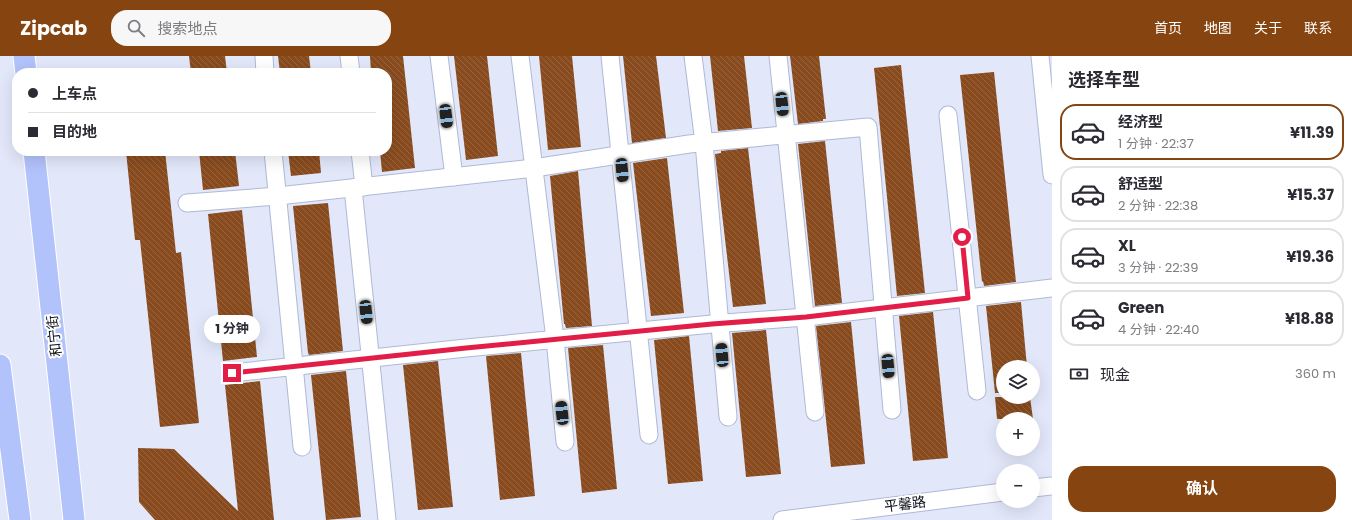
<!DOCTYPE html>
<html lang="zh">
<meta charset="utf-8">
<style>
body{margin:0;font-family:Poppins,"Noto Sans SC",sans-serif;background:#f7f7f7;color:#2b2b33;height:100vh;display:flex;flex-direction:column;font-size:15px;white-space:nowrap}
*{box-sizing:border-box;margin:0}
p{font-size:13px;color:#7c7c81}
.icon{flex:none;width:22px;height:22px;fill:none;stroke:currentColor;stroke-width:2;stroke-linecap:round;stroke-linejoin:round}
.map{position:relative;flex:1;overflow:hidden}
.side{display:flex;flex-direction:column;background:#fff;width:300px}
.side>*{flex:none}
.guide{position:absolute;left:12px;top:12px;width:380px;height:88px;border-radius:16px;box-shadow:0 4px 16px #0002;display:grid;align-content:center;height:88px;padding:0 16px;background:#fff}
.controls{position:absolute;left:996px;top:304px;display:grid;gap:8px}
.controls a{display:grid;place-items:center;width:44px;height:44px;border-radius:50%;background:#fff;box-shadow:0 4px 16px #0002;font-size:20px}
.end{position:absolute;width:18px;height:18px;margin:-9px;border:5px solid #e11d48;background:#fff;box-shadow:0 0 0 2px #fff}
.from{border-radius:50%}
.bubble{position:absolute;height:28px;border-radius:14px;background:#fff;box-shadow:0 4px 16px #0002;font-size:13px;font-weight:700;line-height:28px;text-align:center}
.car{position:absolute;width:12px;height:24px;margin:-12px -6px;border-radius:5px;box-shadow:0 0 3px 1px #0007;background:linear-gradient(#222 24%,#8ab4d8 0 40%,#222 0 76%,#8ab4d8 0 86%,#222 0)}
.guide b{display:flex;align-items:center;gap:14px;height:38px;font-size:15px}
.guide b+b{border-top:1px solid #e1e1e2}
.guide i{width:10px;height:10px;background:#2b2b33}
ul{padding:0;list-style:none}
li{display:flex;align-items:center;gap:12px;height:56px;margin:0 8px 6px;padding:0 8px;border:2px solid #e1e1e2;border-radius:16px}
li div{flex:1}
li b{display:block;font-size:15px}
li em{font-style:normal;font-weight:700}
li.selected{border-color:#864510}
li>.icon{width:36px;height:36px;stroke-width:1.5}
h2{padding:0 16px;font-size:18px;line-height:48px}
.pay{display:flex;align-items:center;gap:10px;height:44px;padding:0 16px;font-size:15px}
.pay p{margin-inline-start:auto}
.cta{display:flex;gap:8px;margin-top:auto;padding:8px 16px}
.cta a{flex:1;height:46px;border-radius:16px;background:#864510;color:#fff;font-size:16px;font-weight:700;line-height:46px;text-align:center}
header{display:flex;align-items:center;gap:24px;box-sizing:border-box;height:56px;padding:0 20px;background:#864510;color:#fff}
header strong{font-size:19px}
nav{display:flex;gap:22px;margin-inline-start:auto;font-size:14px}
.search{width:280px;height:36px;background:#f7f7f7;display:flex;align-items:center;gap:10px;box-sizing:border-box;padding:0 14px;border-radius:16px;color:#7c7c81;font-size:15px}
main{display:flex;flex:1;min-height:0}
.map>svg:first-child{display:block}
</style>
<header>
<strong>Zipcab</strong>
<div class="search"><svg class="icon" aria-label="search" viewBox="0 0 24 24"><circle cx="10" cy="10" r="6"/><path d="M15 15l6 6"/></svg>搜索地点</div>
<nav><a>首页</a><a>地图</a><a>关于</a><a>联系</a></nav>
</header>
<main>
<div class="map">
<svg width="1052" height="464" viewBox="0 0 1052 464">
<defs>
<pattern id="building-back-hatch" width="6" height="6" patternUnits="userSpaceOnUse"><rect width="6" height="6" fill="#894b1d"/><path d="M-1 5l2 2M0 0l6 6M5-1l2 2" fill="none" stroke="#946644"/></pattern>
</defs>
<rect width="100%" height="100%" fill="#e2e8fa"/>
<g fill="url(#building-back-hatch)">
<path d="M 189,0 L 225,0 L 227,17 L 191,17 Z"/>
<path d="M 278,0 L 309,0 L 311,17 L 280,17 Z"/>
<path d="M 370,0 L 403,0 L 415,112 L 382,116 L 380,95 L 387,95 L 387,17 L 371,17 Z"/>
<path d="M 454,0 L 487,0 L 498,100 L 466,104 Z"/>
<path d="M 539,0 L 572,0 L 581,91 L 548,94 Z"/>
<path d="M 623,0 L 656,0 L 666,82 L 632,87 Z"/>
<path d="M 710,0 L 744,0 L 752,72 L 718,75 Z"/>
<path d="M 790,0 L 819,0 L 826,63 L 823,63 L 823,65 L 798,68 Z"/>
<path d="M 901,9 L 925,237 L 897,240 L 874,12 Z"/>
<path d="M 994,16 L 1016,226 L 984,230 L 983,225 L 982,226 L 960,19 Z"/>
<path d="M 825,85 L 842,247 L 815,250 L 798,88 Z"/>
<path d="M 748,92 L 766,248 L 733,251 L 715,98 L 721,97 L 721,95 Z"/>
<path d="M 126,95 L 165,95 L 176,197 L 181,196 L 199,367 L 160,371 L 140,184 L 135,184 Z"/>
<path d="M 199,95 L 235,95 L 239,130 L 203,134 Z"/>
<path d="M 288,95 L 319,95 L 321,117 L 291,120 Z"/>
<path d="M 667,102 L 684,257 L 651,260 L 633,107 Z"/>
<path d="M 578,115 L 592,270 L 566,272 L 565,268 L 564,268 L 550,120 Z"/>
<path d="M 328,147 L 343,295 L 309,299 L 308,297 L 293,150 Z"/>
<path d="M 242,154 L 257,301 L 223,305 L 208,158 Z"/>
<path d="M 1021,246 L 1027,311 L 1003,311 L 1003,337 L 995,337 L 986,250 Z"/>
<path d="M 933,256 L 948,402 L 913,405 L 899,260 Z"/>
<path d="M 851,266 L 865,408 L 831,411 L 816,270 Z"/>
<path d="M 766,274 L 781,418 L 746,421 L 732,277 Z"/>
<path d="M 689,280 L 703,425 L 668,428 L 654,284 Z"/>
<path d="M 603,289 L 617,433 L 582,437 L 568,292 Z"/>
<path d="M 521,297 L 535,440 L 500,444 L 486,300 Z"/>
<path d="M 438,305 L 453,451 L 418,454 L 403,309 Z"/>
<path d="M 346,315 L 361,461 L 326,464 L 311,319 Z"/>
<path d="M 260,325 L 274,464 L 155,464 L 139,446 L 138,392 L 174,393 L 238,455 L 225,329 Z"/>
<path d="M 995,341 L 1030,341 L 1033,363 L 997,363 Z"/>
</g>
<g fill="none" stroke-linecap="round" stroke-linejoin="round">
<g stroke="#afb9d6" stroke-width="19">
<g id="minor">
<path d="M 264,0 L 265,17"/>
<path d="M 349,0 L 351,17"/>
<path d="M 439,0 L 454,121"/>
<path d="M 520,0 L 555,283 L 565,386"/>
<path d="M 610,0 L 649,379"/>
<path d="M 693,0 L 704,87 L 728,361"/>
<path d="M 778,0 L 815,356"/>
<path d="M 1040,0 L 1052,119"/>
<path d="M 948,59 L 977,335"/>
<path d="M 273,95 L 302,391"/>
<path d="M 360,95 L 364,131"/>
<path d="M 353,132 L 387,464"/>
<path d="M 187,147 L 278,140 L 534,112 L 689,88 L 868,71 L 892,354"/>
<path d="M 232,317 L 466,292 L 712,268 L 806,261 L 1052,232"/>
<path d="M 1033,432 L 1052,430"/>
<path d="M 782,464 L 1003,436"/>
</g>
</g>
<g stroke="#fff" stroke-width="23">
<g id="major">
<path d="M 24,0 L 26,17"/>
<path d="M 34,95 L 74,464"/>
<path d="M 0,309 L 20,464"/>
</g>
</g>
<use href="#minor" stroke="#fff" stroke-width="17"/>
<use href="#major" stroke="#b2c2fa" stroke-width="21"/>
</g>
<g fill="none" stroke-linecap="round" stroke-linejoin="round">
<path stroke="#e11d48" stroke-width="5" d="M 232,317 L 466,292 L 712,268 L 806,261 L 968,242 L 962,181"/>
</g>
<g text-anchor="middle" stroke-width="4" stroke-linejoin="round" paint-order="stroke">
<g font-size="14" fill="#10131d" stroke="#fff">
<text transform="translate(54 280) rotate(-96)" y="5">和宁街</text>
<text transform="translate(905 448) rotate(-7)" y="5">平馨路</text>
</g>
</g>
</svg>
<div class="controls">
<a><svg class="icon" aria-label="layers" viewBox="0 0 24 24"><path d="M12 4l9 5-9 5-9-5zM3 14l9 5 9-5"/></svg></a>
<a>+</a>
<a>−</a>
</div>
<i class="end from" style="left:962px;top:181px"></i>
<i class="end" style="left:232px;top:317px"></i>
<div class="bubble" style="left:204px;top:259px;width:56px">1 分钟</div>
<i class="car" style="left:782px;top:48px;rotate:174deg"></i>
<i class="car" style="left:446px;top:60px;rotate:173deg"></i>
<i class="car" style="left:622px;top:114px;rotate:175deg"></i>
<i class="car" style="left:366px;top:256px;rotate:174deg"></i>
<i class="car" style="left:722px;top:299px;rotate:355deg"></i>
<i class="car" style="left:888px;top:310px;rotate:175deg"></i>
<i class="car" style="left:562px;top:357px;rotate:354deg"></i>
<div class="guide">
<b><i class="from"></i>上车点</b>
<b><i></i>目的地</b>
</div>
</div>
<section class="side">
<h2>选择车型</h2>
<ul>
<li class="selected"><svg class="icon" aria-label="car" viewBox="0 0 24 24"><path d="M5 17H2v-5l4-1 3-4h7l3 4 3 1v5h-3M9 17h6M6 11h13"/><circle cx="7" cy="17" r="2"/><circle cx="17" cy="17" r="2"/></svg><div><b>经济型</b><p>1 分钟 · 22:37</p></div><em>¥11.39</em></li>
<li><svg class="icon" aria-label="car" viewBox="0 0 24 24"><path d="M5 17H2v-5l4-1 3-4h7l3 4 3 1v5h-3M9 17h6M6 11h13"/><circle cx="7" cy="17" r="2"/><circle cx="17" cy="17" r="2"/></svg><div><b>舒适型</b><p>2 分钟 · 22:38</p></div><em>¥15.37</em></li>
<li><svg class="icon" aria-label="car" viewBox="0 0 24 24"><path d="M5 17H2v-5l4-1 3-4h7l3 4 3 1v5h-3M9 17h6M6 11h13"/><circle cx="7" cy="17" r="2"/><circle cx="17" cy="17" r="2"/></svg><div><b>XL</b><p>3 分钟 · 22:39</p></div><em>¥19.36</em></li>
<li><svg class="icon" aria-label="car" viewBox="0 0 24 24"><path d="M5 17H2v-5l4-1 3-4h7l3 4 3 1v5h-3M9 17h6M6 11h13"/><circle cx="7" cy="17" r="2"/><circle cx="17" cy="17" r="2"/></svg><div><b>Green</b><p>4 分钟 · 22:40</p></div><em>¥18.88</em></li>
</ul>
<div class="pay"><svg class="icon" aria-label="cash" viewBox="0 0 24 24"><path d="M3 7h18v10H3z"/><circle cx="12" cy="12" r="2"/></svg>现金<p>360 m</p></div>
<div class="cta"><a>确认</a></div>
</section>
</main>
